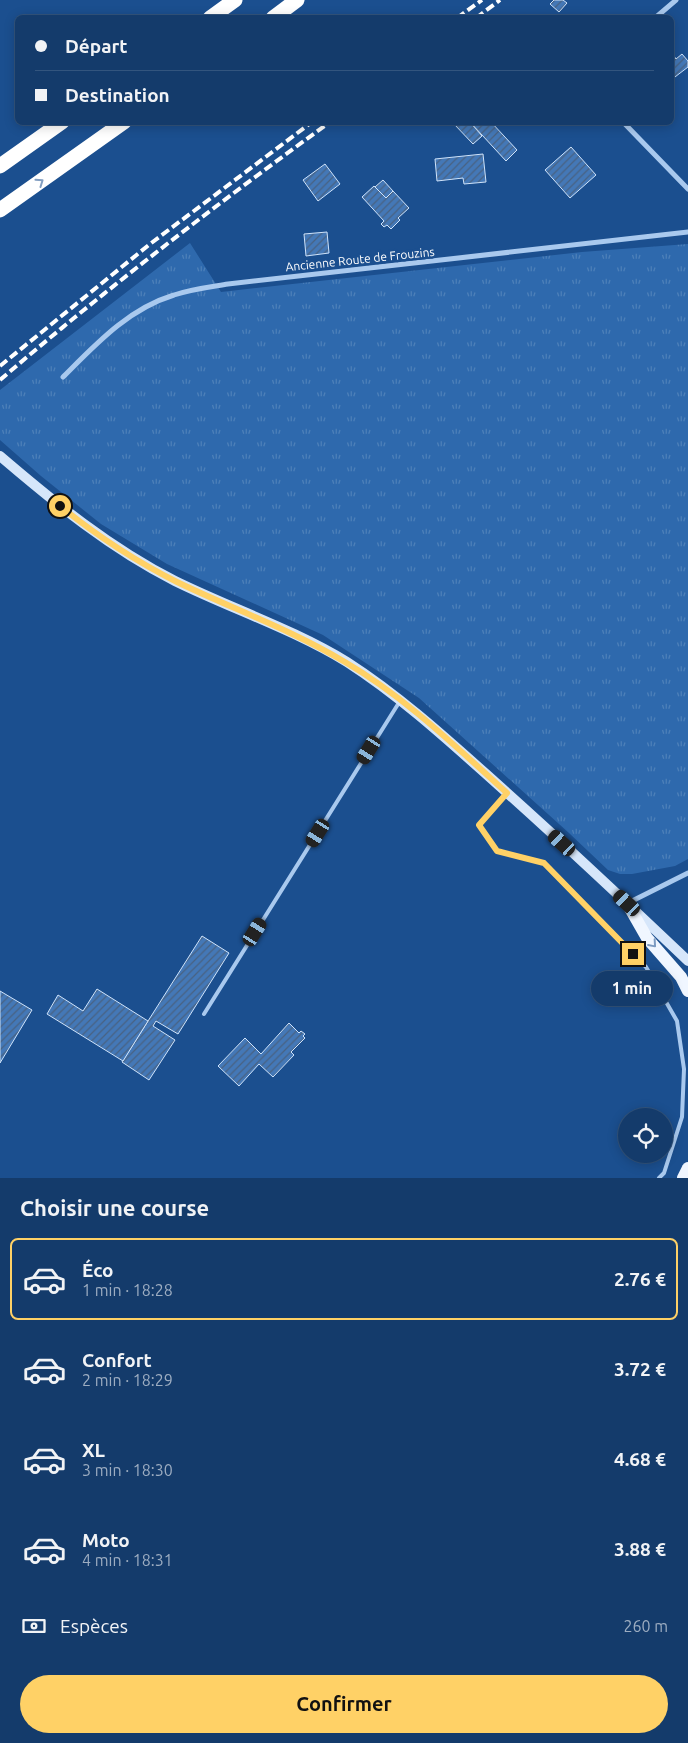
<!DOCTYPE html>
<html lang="fr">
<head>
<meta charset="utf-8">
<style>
	body { margin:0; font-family:Ubuntu,sans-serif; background:#1d4271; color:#f1f3f6; height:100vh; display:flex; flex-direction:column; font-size:19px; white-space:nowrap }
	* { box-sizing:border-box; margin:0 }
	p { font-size:16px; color:#9dadc1 }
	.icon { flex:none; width:28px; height:28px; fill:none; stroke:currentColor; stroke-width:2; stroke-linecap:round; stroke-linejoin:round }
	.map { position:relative; height:1178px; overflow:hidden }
	.sheet { display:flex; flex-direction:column; background:#143b6b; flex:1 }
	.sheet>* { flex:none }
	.hud { position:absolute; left:15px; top:15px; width:659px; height:110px; border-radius:8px; box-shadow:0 2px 12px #0003,0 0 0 1px #33557e; display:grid; align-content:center; height:110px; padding:0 20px; background:#143b6b }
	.controls { position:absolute; left:618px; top:1108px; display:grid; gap:10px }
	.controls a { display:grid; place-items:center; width:55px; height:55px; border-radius:50%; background:#143b6b; box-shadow:0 2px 12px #0003,0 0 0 1px #33557e; font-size:25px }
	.end { position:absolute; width:22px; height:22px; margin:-11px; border:6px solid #ffd166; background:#111; box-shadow:0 0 0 2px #111 }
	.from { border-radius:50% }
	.bubble { position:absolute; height:35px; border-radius:18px; background:#143b6b; box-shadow:0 2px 12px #0003,0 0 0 1px #33557e; font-size:16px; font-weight:700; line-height:35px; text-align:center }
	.car { position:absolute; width:15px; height:30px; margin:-15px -8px; border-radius:6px; box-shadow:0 0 4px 1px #0007; background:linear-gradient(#222 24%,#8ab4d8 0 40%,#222 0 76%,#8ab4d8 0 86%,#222 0) }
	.hud b { display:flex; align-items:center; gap:18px; height:48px; font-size:19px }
	.hud b+b { border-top:1px solid #33557e }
	.hud i { width:12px; height:12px; background:#f1f3f6 }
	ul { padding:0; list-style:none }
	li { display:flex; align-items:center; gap:15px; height:82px; margin:0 10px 8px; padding:0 10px; border:2px solid transparent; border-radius:8px }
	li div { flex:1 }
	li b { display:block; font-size:19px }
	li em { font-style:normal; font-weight:700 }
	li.active { border-color:#ffd166 }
	li>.icon { width:45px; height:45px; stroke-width:1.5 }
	h2 { padding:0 20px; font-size:22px; line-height:60px }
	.pay { display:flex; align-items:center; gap:12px; height:55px; padding:0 20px; font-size:19px }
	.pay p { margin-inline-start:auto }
	.primary-button { display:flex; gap:10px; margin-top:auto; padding:10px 20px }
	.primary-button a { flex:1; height:58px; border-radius:30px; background:#ffd166; color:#111; font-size:20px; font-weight:700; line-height:58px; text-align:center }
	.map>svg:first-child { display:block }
	.grass { fill:url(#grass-tufts) }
	.building { fill:url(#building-hatch); stroke:#cfe3fa }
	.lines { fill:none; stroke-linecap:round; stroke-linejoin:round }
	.service { stroke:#a9c9ee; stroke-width:4 }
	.minor { stroke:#a9c9ee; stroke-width:5 }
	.secondary { stroke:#d6e6fa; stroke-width:10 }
	.primary { stroke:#f0f6ff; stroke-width:12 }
	.motorway { stroke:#fff; stroke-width:15 }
	.rail { stroke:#fff; stroke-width:4; stroke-dasharray:9 4; stroke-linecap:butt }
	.oneway { stroke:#829ec1 }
	.oneway2 { stroke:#7b9ac1 }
	.route { stroke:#ffd166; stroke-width:6 }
	.labels { text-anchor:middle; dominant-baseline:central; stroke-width:5; stroke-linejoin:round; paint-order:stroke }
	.street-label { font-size:12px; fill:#fff; stroke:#1b4f8f }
</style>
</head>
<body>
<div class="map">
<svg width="688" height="1178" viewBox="0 0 688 1178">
	<defs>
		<pattern id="grass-tufts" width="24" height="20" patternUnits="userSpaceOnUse" patternTransform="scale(1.25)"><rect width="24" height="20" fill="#2e69ad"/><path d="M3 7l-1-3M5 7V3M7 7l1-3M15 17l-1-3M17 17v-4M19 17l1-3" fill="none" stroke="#4d80b9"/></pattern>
		<pattern id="building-hatch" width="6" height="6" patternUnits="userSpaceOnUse" patternTransform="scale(1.25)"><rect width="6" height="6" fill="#4478b7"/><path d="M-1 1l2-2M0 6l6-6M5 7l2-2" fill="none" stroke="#486282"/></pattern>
	</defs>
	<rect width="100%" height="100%" fill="#1b4f8f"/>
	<!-- grass -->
	<path class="grass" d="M190,243L221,292L582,252L688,244V859L675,866L632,874H620L608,870L569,833L419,698L323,635L167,564L101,524L41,476L0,440V390Z"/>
	<!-- building -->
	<g class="building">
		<path d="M554,0H563L567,3L559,12L550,4Z"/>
		<path d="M682,54L688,61V67L671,80V58L674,56L676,59Z"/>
		<path d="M456,122H470L482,136L473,144L454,124Z"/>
		<path d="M470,122H491L517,150L506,161Z"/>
		<path d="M571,147L596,175L570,198L545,170Z"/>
		<path d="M483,154L486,182L464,184L463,178L437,181L435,159Z"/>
		<path d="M325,164L340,184L318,201L303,180Z"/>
		<path d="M383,180L393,191L386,198L375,187Z"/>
		<path d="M374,186L386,198L393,191L409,208L398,218L400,220L391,229L387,225L384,227L381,224L384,221L362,197Z"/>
		<path d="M327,232L329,253L306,256L304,234Z"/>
		<path d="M202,936L229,953L178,1034L156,1021L153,1026L175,1040L149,1080L122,1062Z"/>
		<path d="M97,989L148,1021L123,1061L47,1014L58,995L83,1011Z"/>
		<path d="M0,991L32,1010L0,1063Z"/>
		<path d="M289,1023L299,1033L301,1031L305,1034L303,1036L305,1038L291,1052L294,1055L273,1077L259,1064L239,1086L218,1066L245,1038L261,1054Z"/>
	</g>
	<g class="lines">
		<!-- service -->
		<g class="service">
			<path d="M507,793L479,825L497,851L544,863L646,967L677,1021L684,1069L682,1117L664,1173L659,1178"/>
			<path d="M204,1014L400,701"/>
		</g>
		<!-- minor -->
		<g class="minor">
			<path d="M655,18L676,0"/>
			<path d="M623,122L688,189"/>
			<path d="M63,377C96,344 128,309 174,295C192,289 210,287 228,284L688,232"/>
			<path d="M628,903L688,873"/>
		</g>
		<!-- secondary -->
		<path class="secondary" d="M0,456C55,503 110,548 175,581C232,609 293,629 347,662C400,696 448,740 495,782C560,840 624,900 688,961"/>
		<!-- primary -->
		<g class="primary">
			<path d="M627,903L647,938L681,977L688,991"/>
			<path d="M683,1178L688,1168"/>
		</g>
		<!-- motorway -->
		<g class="motorway">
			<path d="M210,18L235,0"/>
			<path d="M273,18L297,0"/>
			<path d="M0,166L62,122"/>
			<path d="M0,210L124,122"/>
		</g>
		<!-- rail -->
		<g class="rail">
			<path d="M457,18L482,0"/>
			<path d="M476,18L500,0"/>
			<path d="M0,366L150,244L312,122"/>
			<path d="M0,380C106,289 217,204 330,122"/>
		</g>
	</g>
	<!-- one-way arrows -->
	<defs><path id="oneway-chevron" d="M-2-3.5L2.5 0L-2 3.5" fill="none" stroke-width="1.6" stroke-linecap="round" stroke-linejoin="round" transform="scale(1.25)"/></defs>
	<use class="oneway" href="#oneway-chevron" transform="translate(40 182) rotate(-35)"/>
	<use class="oneway2" href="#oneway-chevron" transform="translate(653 944) rotate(49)"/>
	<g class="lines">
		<!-- route -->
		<path class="route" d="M60,506C96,535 135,561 177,582C233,609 292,630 345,662C405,697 456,747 507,793L479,825L497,851L544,863L633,954"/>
	</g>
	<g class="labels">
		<!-- street labels -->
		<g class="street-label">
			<text transform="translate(360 259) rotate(-6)">Ancienne Route de Frouzins</text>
		</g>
	</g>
</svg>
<div class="controls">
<a><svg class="icon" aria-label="locate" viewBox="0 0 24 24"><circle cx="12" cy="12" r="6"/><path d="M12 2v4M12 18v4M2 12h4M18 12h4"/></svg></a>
</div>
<i class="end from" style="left:60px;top:506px"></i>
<i class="end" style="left:633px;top:954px"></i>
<div class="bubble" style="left:591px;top:971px;width:82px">1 min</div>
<i class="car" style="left:369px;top:750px;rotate:212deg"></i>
<i class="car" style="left:318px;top:833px;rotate:212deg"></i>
<i class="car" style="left:562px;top:843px;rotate:312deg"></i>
<i class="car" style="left:627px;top:903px;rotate:313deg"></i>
<i class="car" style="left:255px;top:932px;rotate:32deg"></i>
<div class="hud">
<b><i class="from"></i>Départ</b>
<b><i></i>Destination</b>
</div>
</div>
<section class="sheet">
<h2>Choisir une course</h2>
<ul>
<li class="active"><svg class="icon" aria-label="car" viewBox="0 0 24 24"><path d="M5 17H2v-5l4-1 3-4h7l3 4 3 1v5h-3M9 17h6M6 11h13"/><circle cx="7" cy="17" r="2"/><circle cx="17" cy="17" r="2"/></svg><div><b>Éco</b><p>1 min · 18:28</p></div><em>2.76 €</em></li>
<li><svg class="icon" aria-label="car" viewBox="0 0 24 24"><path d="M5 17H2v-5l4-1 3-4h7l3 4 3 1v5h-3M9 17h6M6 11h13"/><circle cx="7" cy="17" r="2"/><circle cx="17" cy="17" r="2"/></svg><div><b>Confort</b><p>2 min · 18:29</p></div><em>3.72 €</em></li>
<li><svg class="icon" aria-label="car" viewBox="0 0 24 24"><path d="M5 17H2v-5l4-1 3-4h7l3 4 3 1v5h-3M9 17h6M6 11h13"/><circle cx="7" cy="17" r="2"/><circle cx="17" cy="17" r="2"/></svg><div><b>XL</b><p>3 min · 18:30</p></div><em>4.68 €</em></li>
<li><svg class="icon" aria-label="car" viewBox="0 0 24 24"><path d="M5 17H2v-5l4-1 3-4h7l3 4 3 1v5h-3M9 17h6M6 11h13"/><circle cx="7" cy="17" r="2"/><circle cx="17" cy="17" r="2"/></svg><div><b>Moto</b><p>4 min · 18:31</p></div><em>3.88 €</em></li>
</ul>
<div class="pay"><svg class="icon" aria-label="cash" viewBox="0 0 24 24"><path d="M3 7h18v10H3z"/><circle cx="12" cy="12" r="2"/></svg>Espèces<p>260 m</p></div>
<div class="primary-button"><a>Confirmer</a></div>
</section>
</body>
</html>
